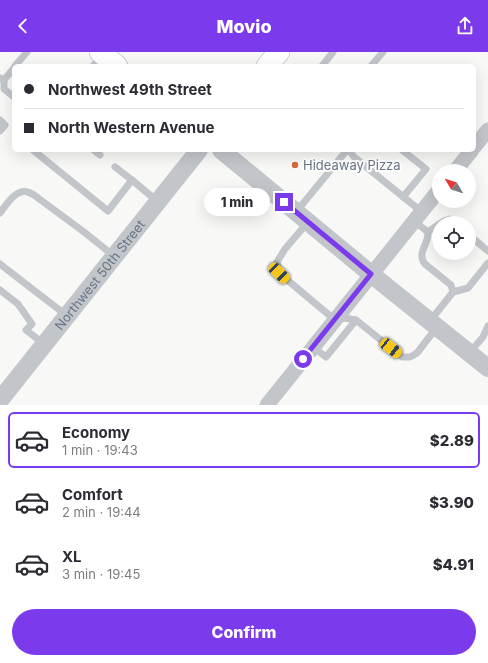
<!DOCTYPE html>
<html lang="en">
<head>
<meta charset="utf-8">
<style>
	body { margin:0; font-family:Inter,sans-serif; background:#f2f2f3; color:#2b2b33; height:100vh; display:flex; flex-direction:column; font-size:15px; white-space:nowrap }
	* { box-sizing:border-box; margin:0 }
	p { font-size:13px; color:#7c7c81 }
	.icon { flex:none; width:22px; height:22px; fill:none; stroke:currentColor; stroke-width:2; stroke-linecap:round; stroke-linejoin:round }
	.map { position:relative; height:353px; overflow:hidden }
	.side { display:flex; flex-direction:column; background:#fff; flex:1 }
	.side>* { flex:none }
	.guide { position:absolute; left:12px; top:12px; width:464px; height:88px; border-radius:6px; box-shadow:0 4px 16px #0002; display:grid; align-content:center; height:88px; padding:0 12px; background:#fff }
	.needle { width:26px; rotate:309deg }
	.controls { position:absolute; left:432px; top:112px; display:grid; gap:8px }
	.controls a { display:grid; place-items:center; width:44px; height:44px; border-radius:50%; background:#fff; box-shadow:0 4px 16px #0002; font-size:20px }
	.end { position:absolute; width:18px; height:18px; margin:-9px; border:5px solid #7c3aed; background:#fff; box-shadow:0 0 0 2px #fff }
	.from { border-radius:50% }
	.bubble { position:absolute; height:28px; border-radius:14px; background:#fff; box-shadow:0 4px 16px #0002; font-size:13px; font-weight:800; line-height:28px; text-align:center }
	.car { position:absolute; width:12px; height:24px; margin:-12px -6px; border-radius:5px; box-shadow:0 0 3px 1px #0007; background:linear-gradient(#f5c518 24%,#345 0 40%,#f5c518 0 76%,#345 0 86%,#f5c518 0) }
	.guide b { display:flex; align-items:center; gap:14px; height:38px; font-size:15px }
	.guide b+b { border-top:1px solid #e1e1e2 }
	.guide i { width:10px; height:10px; background:#2b2b33 }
	ul { padding:7px 0 0; list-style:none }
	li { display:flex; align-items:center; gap:12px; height:56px; margin:0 8px 6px; padding:0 4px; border:2px solid transparent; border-radius:6px }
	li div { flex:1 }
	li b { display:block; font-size:15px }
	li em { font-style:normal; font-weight:800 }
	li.active { border-color:#7c3aed }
	li>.icon { width:36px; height:36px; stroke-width:1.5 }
	.button { display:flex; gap:8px; margin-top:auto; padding:8px 12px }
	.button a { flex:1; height:46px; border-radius:24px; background:#7c3aed; color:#fff; font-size:16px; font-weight:800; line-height:46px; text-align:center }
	header { display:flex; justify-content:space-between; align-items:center; height:52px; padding:0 12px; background:#7c3aed; color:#fff; font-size:18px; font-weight:800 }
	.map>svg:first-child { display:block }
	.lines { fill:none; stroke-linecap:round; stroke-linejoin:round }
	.secondary-casing { stroke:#b4b9be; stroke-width:22 }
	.service { stroke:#c2c5c9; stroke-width:7 }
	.minor { stroke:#c2c5c9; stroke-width:15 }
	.tertiary { stroke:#c2c5c9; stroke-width:18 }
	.secondary { stroke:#fff; stroke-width:21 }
	.route { stroke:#7c3aed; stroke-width:5 }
	.poi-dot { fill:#d76937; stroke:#fff; stroke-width:1.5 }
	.labels { text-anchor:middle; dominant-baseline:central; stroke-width:4; stroke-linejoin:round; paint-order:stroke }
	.poi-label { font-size:13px; fill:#697685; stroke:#fff; text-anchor:start }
	.street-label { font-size:13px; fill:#697685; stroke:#fff }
</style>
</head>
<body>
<header><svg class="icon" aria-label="back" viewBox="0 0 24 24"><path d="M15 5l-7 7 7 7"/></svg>Movio<svg class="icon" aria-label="share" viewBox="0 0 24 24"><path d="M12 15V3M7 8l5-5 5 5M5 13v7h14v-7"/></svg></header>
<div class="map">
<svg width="488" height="353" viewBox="0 0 488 353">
	<rect width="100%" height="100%" fill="#f8f8f6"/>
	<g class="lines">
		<!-- secondary casing -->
		<g class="secondary-casing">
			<g id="secondary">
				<path d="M100,0L117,14"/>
				<path d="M267,14L279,0"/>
			</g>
		</g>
		<!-- service -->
		<g class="service">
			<path d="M15,14L27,0"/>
			<path d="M93,14L101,4"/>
			<path d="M322,14L333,0"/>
			<path d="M371,14L383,0"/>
			<path d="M0,26L4,28L14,16"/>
			<path d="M4,28V37L14,45"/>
			<path d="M0,68L5,73L0,79"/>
			<path d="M33,98L108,159L132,128L157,149"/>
			<path d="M94,98L100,103"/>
			<path d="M349,98L354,105L422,160"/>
			<path d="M402,98L426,117L403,145"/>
			<path d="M115,115L132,128"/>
			<path d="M296,160L347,98"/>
			<path d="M0,161C6,153 16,136 28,140C30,141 32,142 34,143L84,180L114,204"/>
			<path d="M414,169L428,180C429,192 416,201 425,212L451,233L453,240L430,269"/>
			<path d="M308,170L285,197L277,210L279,221L335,268L345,266L356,268L402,305H410L417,301L437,275"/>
			<path d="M441,171L444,169L450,167L455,171"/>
			<path d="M428,180L439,172"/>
			<path d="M469,183L488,199"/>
			<path d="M0,212L66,263"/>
			<path d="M0,238L18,252L32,272L26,278L44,292"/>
			<path d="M453,240L468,236L488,211"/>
			<path d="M313,295L326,305L356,268"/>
			<path d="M469,301L483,285L488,274"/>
		</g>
		<!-- minor -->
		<g class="minor">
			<path d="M474,95L488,78"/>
			<path d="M455,119L472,98"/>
			<path d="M267,353L439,138"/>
		</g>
		<!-- tertiary -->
		<g class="tertiary">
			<path d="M221,98L371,222L488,316"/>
			<path id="s1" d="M0,348L199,98"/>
		</g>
		<!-- secondary -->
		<use href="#secondary" class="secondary"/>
	</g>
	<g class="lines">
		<!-- route -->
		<path class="route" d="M284,150L371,222L303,307"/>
	</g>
	<!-- markers -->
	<circle class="poi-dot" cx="295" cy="113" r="4"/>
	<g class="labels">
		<!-- poi labels -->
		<g class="poi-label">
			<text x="303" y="113">Hideaway Pizza</text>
		</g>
		<!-- street labels -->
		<g class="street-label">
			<text stroke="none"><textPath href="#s1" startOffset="160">Northwest 50th Street</textPath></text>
		</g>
	</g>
</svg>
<div class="controls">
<a><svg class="needle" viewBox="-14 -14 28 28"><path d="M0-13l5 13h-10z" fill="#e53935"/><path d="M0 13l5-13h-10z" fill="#7c7c81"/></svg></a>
<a><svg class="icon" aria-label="locate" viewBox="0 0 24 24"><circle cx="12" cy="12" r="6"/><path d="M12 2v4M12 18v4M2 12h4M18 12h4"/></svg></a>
</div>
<i class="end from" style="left:303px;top:307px"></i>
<i class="end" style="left:284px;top:150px"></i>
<div class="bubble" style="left:204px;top:136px;width:66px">1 min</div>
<i class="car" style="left:279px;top:221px;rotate:134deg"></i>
<i class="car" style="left:391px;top:296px;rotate:128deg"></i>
<div class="guide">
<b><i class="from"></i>Northwest 49th Street</b>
<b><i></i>North Western Avenue</b>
</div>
</div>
<section class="side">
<ul>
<li class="active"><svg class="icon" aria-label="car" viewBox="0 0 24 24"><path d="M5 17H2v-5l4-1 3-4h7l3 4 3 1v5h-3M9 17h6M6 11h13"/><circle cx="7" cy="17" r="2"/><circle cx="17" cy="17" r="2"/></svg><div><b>Economy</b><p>1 min · 19:43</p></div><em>$2.89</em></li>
<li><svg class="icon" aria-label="car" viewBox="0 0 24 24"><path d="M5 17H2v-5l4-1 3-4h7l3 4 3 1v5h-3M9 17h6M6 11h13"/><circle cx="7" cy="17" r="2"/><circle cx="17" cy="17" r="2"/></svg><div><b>Comfort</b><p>2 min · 19:44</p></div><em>$3.90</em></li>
<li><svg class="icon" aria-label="car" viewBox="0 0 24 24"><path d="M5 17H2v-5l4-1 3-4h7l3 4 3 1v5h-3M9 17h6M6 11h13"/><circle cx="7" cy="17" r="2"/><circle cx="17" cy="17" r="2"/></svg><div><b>XL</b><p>3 min · 19:45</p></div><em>$4.91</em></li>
</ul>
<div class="button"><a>Confirm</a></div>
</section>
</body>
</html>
